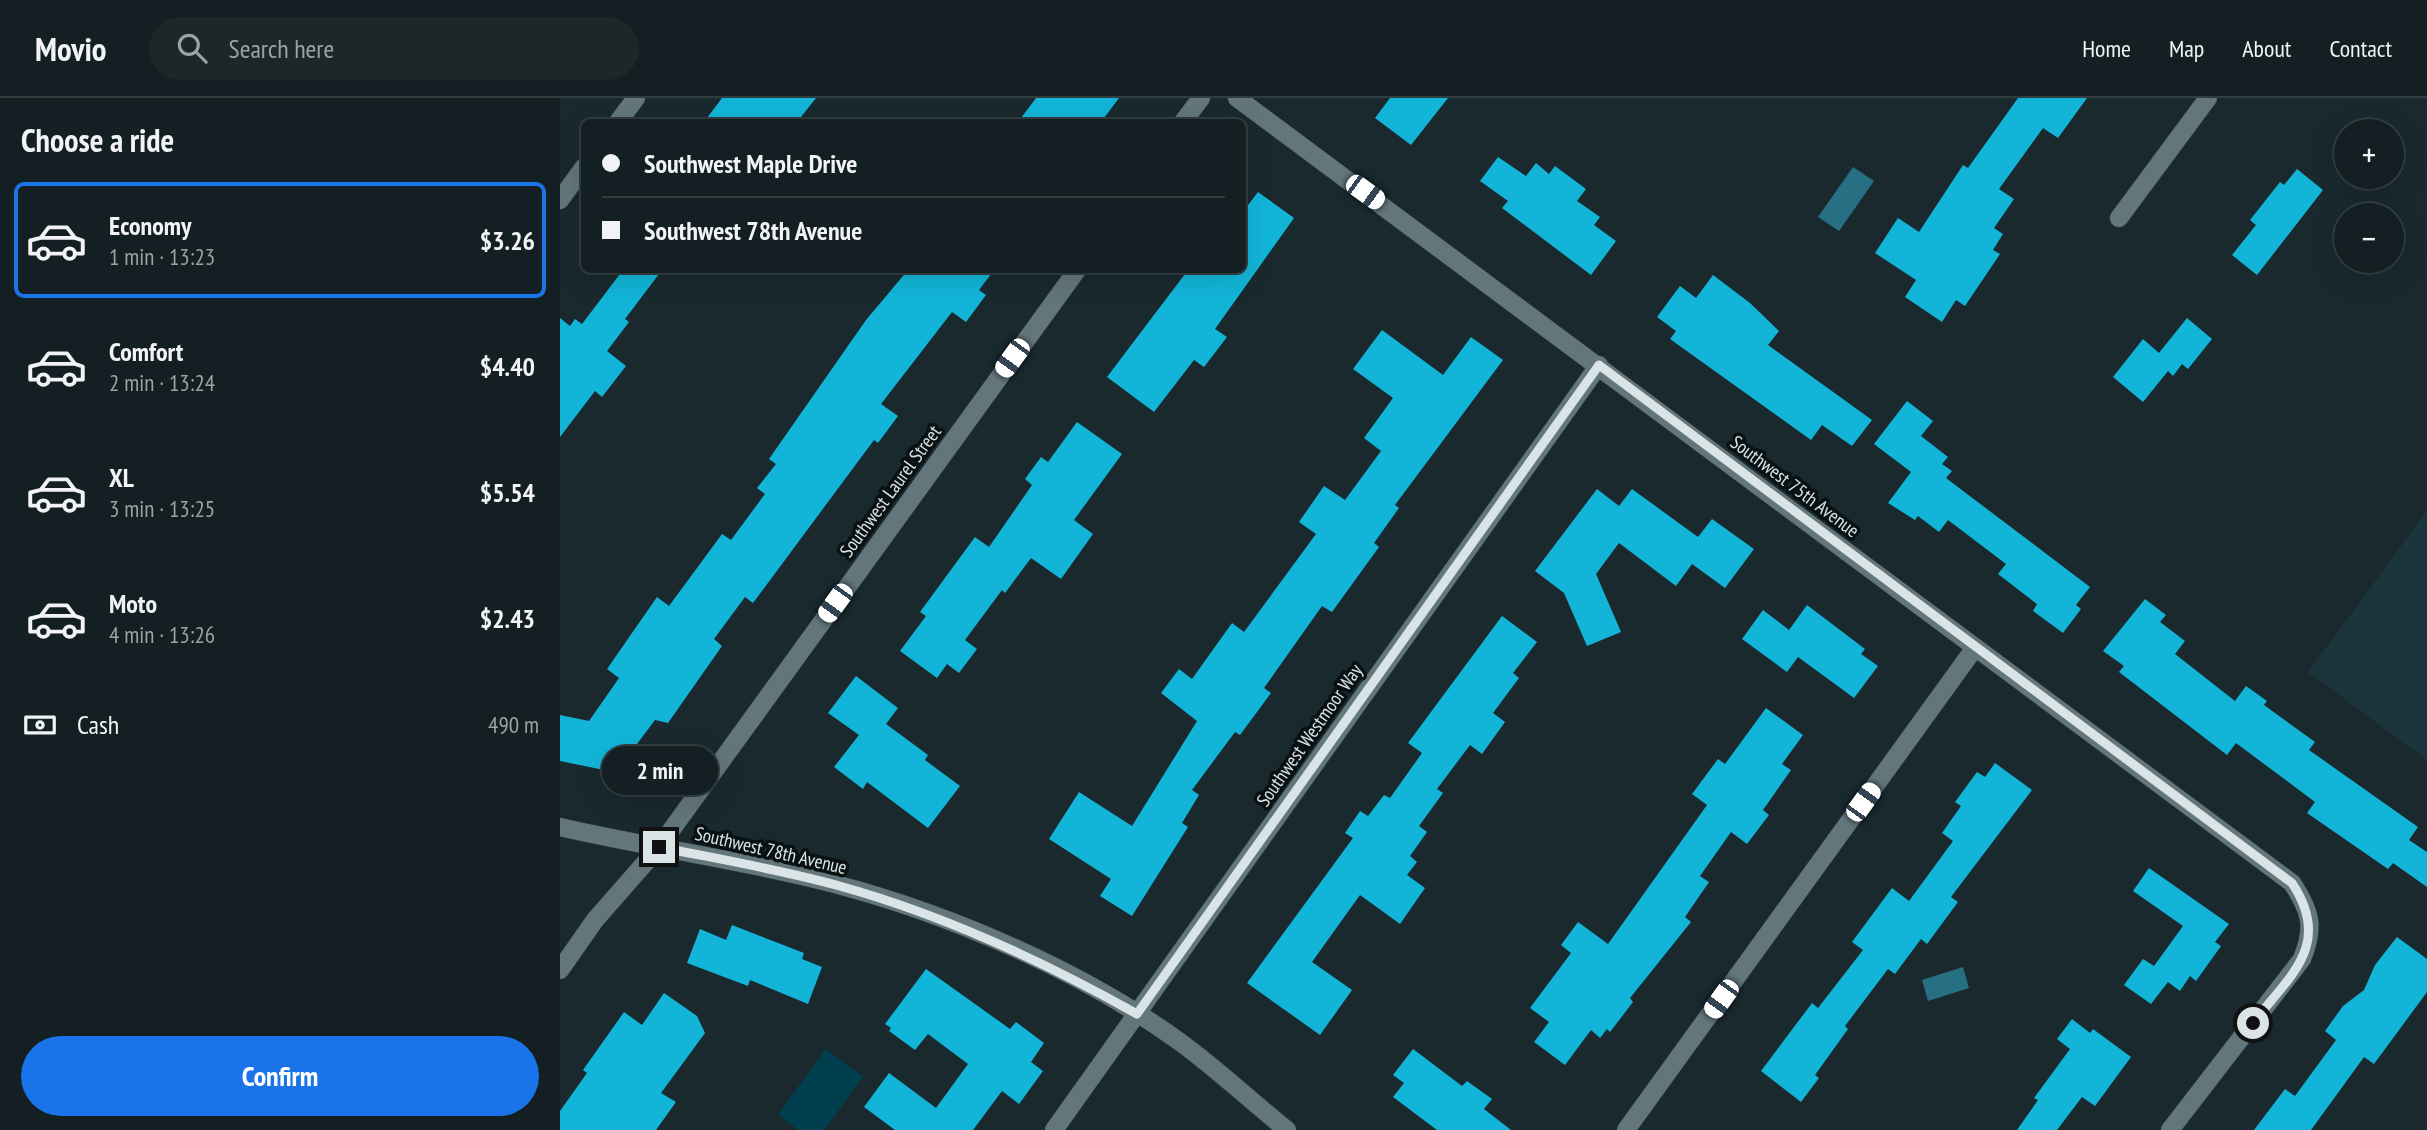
<!DOCTYPE html>
<html lang="en">
<head>
<meta charset="utf-8">
<style>
	body { margin:0; font-family:"PT Sans Narrow",sans-serif; background:#1c272a; color:#f1f3f6; height:100vh; display:flex; flex-direction:column; font-size:26px; white-space:nowrap }
	* { box-sizing:border-box; margin:0 }
	p { font-size:23px; color:#9da2a5 }
	.icon { flex:none; width:38px; height:38px; fill:none; stroke:currentColor; stroke-width:2; stroke-linecap:round; stroke-linejoin:round }
	.map { position:relative; flex:1; overflow:hidden }
	.drawer { display:flex; flex-direction:column; background:#131f22; width:560px }
	.drawer>* { flex:none }
	.guide { position:absolute; left:21px; top:21px; width:665px; height:154px; border-radius:10px; box-shadow:0 7px 28px #0002,0 0 0 2px #323d40; display:grid; align-content:center; height:154px; padding:0 21px; background:#131f22 }
	.tools { position:absolute; left:1774px; top:21px; display:grid; gap:14px }
	.tools a { display:grid; place-items:center; width:70px; height:70px; border-radius:50%; background:#131f22; box-shadow:0 7px 28px #0002,0 0 0 2px #323d40; font-size:35px }
	.end { position:absolute; width:32px; height:32px; margin:-16px; border:9px solid #dae4e7; background:#111; box-shadow:0 0 0 4px #111 }
	.from { border-radius:50% }
	.bubble { position:absolute; height:49px; border-radius:24px; background:#131f22; box-shadow:0 7px 28px #0002,0 0 0 2px #323d40; font-size:23px; font-weight:800; line-height:49px; text-align:center }
	.car { position:absolute; width:21px; height:42px; margin:-21px -10px; border-radius:9px; box-shadow:0 0 5px 2px #0007; background:linear-gradient(#fff 24%,#345 0 40%,#fff 0 76%,#345 0 86%,#fff 0) }
	.guide b { display:flex; align-items:center; gap:24px; height:66px; font-size:26px }
	.guide b+b { border-top:2px solid #323d40 }
	.guide i { width:18px; height:18px; background:#f1f3f6 }
	ul { padding:0; list-style:none }
	li { display:flex; align-items:center; gap:21px; height:116px; margin:0 14px 10px; padding:0 7px; border:4px solid transparent; border-radius:10px }
	li div { flex:1 }
	li b { display:block; font-size:26px }
	li em { font-style:normal; font-weight:800 }
	li.active { border-color:#1a73e8 }
	li>.icon { width:63px; height:63px; stroke-width:1.5 }
	h2 { padding:0 21px; font-size:32px; line-height:84px }
	.pay { display:flex; align-items:center; gap:18px; height:77px; padding:0 21px; font-size:26px }
	.pay p { margin-inline-start:auto }
	.primary-button { display:flex; gap:14px; margin-top:auto; padding:14px 21px }
	.primary-button a { flex:1; height:80px; border-radius:42px; background:#1a73e8; color:#fff; font-size:28px; font-weight:800; line-height:80px; text-align:center }
	header { display:flex; align-items:center; gap:42px; box-sizing:border-box; height:98px; padding:0 35px; background:#131f22; border-bottom:2px solid #323d40 }
	header strong { font-size:33px }
	nav { display:flex; gap:38px; margin-inline-start:auto; font-size:24px }
	.search { width:490px; height:63px; background:#1c272a; display:flex; align-items:center; gap:18px; box-sizing:border-box; padding:0 24px; border-radius:38px; color:#9da2a5; font-size:26px }
	main { display:flex; flex:1; min-height:0 }
	.map>svg:first-child { display:block }
	.built { fill:#1c343c }
	.green { fill:#00404e }
	.water { fill:#277083 }
	.building { fill:#12b5d8 }
	.lines { fill:none; stroke-linecap:round; stroke-linejoin:round }
	.minor-casing { stroke:#374448; stroke-width:19 }
	.minor { stroke:#63767b; stroke-width:18 }
	.route { stroke:#dae4e7; stroke-width:9 }
	.labels { text-anchor:middle; dominant-baseline:central; stroke-width:7; stroke-linejoin:round; paint-order:stroke }
	.street-label { font-size:19px; fill:#dae4e7; stroke:#0a1113 }
</style>
</head>
<body>
<header>
<strong>Movio</strong>
<div class="search"><svg class="icon" aria-label="search" viewBox="0 0 24 24"><circle cx="10" cy="10" r="6"/><path d="M15 15l6 6"/></svg>Search here</div>
<nav><a>Home</a><a>Map</a><a>About</a><a>Contact</a></nav>
</header>
<main>
<section class="drawer">
<h2>Choose a ride</h2>
<ul>
<li class="active"><svg class="icon" aria-label="car" viewBox="0 0 24 24"><path d="M5 17H2v-5l4-1 3-4h7l3 4 3 1v5h-3M9 17h6M6 11h13"/><circle cx="7" cy="17" r="2"/><circle cx="17" cy="17" r="2"/></svg><div><b>Economy</b><p>1 min · 13:23</p></div><em>$3.26</em></li>
<li><svg class="icon" aria-label="car" viewBox="0 0 24 24"><path d="M5 17H2v-5l4-1 3-4h7l3 4 3 1v5h-3M9 17h6M6 11h13"/><circle cx="7" cy="17" r="2"/><circle cx="17" cy="17" r="2"/></svg><div><b>Comfort</b><p>2 min · 13:24</p></div><em>$4.40</em></li>
<li><svg class="icon" aria-label="car" viewBox="0 0 24 24"><path d="M5 17H2v-5l4-1 3-4h7l3 4 3 1v5h-3M9 17h6M6 11h13"/><circle cx="7" cy="17" r="2"/><circle cx="17" cy="17" r="2"/></svg><div><b>XL</b><p>3 min · 13:25</p></div><em>$5.54</em></li>
<li><svg class="icon" aria-label="car" viewBox="0 0 24 24"><path d="M5 17H2v-5l4-1 3-4h7l3 4 3 1v5h-3M9 17h6M6 11h13"/><circle cx="7" cy="17" r="2"/><circle cx="17" cy="17" r="2"/></svg><div><b>Moto</b><p>4 min · 13:26</p></div><em>$2.43</em></li>
</ul>
<div class="pay"><svg class="icon" aria-label="cash" viewBox="0 0 24 24"><path d="M3 7h18v10H3z"/><circle cx="12" cy="12" r="2"/></svg>Cash<p>490 m</p></div>
<div class="primary-button"><a>Confirm</a></div>
</section>
<div class="map">
<svg width="1867" height="1032" viewBox="0 0 1867 1032">
	<rect width="100%" height="100%" fill="#19292e"/>
	<!-- built -->
	<path class="built" d="M1867,413V662L1748,574Z"/>
	<!-- green -->
	<path class="green" d="M266,951L303,979L264,1032H238L218,1016Z"/>
	<!-- water -->
	<g class="water">
		<path d="M1293,69L1314,83L1279,133L1258,119Z"/>
		<path d="M1403,869L1409,890L1368,903L1362,882Z"/>
	</g>
	<!-- building -->
	<g class="building">
		<path d="M162,0H256L237,24H144Z"/>
		<path d="M476,0H559L541,24H458Z"/>
		<path d="M830,0H888L851,47L815,20Z"/>
		<path d="M1458,0H1527L1498,40L1483,30L1439,91L1454,101L1434,130L1443,136L1433,152L1440,156L1405,208L1396,202L1382,224L1345,199L1356,182L1315,155L1338,120L1359,134L1403,67L1408,70Z"/>
		<path d="M938,59L966,78L976,65L989,76L995,68L1026,91L1017,103L1040,119L1034,127L1056,143L1031,177L942,110L948,103L920,83Z"/>
		<path d="M1737,71L1763,92L1697,177L1672,157L1696,127L1690,122L1720,84L1724,87Z"/>
		<path d="M698,94L734,120L655,231L667,239L644,269L634,262L594,314L547,279L628,172H682V115Z"/>
		<path d="M63,172H102L65,221L69,224L47,253L66,268L42,299L35,293L0,339V220L10,228L15,221L22,226Z"/>
		<path d="M348,172H434L419,192L426,197L406,224L392,214L321,306L338,318L318,345L314,342L193,505L185,499L154,541L162,548L108,625L95,622L65,662L59,658L49,673L0,663V617L29,623L59,580L47,571L97,499L109,508L162,436L171,442L205,396L197,390L216,366L209,361L306,222Z"/>
		<path d="M1153,177L1190,205L1219,233L1208,247L1312,322L1292,348L1262,327L1251,342L1110,241L1116,233L1097,219L1120,188L1136,200Z"/>
		<path d="M1627,220L1652,241L1628,271L1622,266L1613,278L1608,273L1583,304L1553,279L1583,241L1599,255Z"/>
		<path d="M822,232L883,277L911,239L943,262L835,407L839,410L814,445L819,449L772,514L762,508L704,590L711,595L680,637L675,634L632,692L639,697L622,725L628,729L572,818L540,798L551,781L489,741L519,694L572,728L637,623L601,595L619,571L632,581L672,525L684,534L756,436L739,424L764,388L785,402L821,353L804,340L833,300L793,271Z"/>
		<path d="M1347,303L1373,323L1361,338L1388,359L1382,366L1392,373L1386,380L1530,489L1516,507L1521,511L1503,535L1473,513L1477,506L1438,476L1446,466L1388,422L1379,434L1358,418L1355,422L1328,405L1351,374L1314,346Z"/>
		<path d="M517,324L562,356L514,422L533,436L501,481L471,460L445,495L442,492L405,542L417,551L399,575L387,566L377,580L340,553L366,518L360,514L415,439L429,449L472,387L465,381L481,359L488,364Z"/>
		<path d="M1037,391L1059,408L1072,391L1138,439L1152,421L1194,451L1165,490L1132,466L1116,488L1059,445L1036,476L1061,534L1027,548L1004,495L975,473Z"/>
		<path d="M1585,501L1606,517L1600,524L1625,543L1615,556L1675,603L1686,588L1707,603L1704,607L1755,644L1749,652L1858,729L1849,742L1867,754V789L1833,765L1828,771L1747,715L1755,704L1676,645L1667,657L1559,574L1564,568L1543,553Z"/>
		<path d="M1247,507L1305,551L1301,556L1318,568L1294,600L1238,559L1227,574L1182,541L1203,512L1229,532Z"/>
		<path d="M942,518L977,544L953,575L959,580L933,615L945,624L922,656L910,647L877,691L883,695L859,728L867,734L850,758L857,764L847,777L865,790L840,826L800,797L752,864L792,892L760,937L687,885L793,740L785,735L800,713L808,718L824,697L830,700L862,655L848,645Z"/>
		<path d="M296,578L338,610L326,626L368,657L365,662L400,688L368,730L307,684L303,691L274,669L299,637L268,615Z"/>
		<path d="M1206,610L1243,637L1222,666L1231,672L1203,712L1209,717L1187,746L1171,734L1140,778L1149,784L1125,819L1131,824L1070,900L1073,904L1050,934L1047,931L1040,940L1031,932L1005,967L974,944L989,924L970,910L1011,855L1001,847L1018,824L1048,846L1147,707L1132,696L1158,661L1165,666Z"/>
		<path d="M1435,665L1472,692L1391,799L1398,804L1367,846L1361,841L1335,876L1328,871L1285,928L1288,931L1255,977L1259,980L1241,1004L1201,973L1252,905L1258,910L1303,852L1292,844L1332,790L1349,803L1393,743L1382,735L1401,708L1395,704L1417,674L1425,679Z"/>
		<path d="M1589,770L1669,826L1655,844L1661,848L1636,883L1630,878L1620,893L1608,884L1591,906L1564,887L1583,861L1594,868L1623,828L1573,793Z"/>
		<path d="M172,827L244,855L242,861L262,869L248,906L190,882L188,888L127,865L140,831L166,842Z"/>
		<path d="M1837,839L1867,861V894L1814,966L1804,959L1751,1032H1694L1725,991L1735,998L1776,942L1765,933L1783,908L1804,892L1815,867Z"/>
		<path d="M366,871L450,931L456,924L484,945L471,964L483,973L459,1006L442,993L413,1032H335L304,1009L329,975L376,1010L408,966L368,936L355,952L329,933L331,930L325,926Z"/>
		<path d="M104,895L137,918L145,935L101,995L116,1004L96,1032H0V1013L27,975L23,972L64,914L82,927Z"/>
		<path d="M1512,921L1530,935L1533,931L1571,959L1535,1008L1522,999L1497,1032H1457L1478,1002L1474,1000L1510,951L1497,941Z"/>
		<path d="M853,951L902,988L907,983L932,1001L924,1011L951,1032H877L833,999L844,985L833,977Z"/>
	</g>
	<g class="lines">
		<!-- minor casing -->
		<g class="minor-casing">
			<g id="minor">
				<path d="M677,0L1732,785C1751,814 1755,829 1742,861L1610,1032"/>
				<path d="M58,24L76,0"/>
				<path d="M623,24L641,0"/>
				<path d="M0,102L24,69"/>
				<path d="M1559,120L1648,0"/>
				<path d="M0,729C91,750 184,762 275,786C392,817 522,873 620,944C657,971 691,1003 727,1032"/>
				<path d="M0,872L35,822L99,749L517,172"/>
				<path d="M494,1032L1039,267"/>
				<path d="M1066,1032L1414,551"/>
			</g>
		</g>
		<!-- minor -->
		<use href="#minor" class="minor"/>
	</g>
	<g class="lines">
		<!-- route -->
		<path class="route" d="M99,749C158,761 218,771 276,787C382,816 481,862 577,916L1039,267L1732,785C1773,847 1730,877 1693,925"/>
	</g>
	<g class="labels">
		<!-- street labels -->
		<g class="street-label">
			<text transform="translate(1235 388) rotate(37)">Southwest 75th Avenue</text>
			<text transform="translate(330 393) rotate(-54)">Southwest Laurel Street</text>
			<text transform="translate(749 637) rotate(-55)">Southwest Westmoor Way</text>
			<text transform="translate(211 752) rotate(13)">Southwest 78th Avenue</text>
		</g>
	</g>
</svg>
<div class="tools">
<a>+</a>
<a>−</a>
</div>
<i class="end from" style="left:1693px;top:925px"></i>
<i class="end" style="left:99px;top:749px"></i>
<div class="bubble" style="left:42px;top:648px;width:116px">2 min</div>
<i class="car" style="left:805px;top:94px;rotate:126deg"></i>
<i class="car" style="left:452px;top:260px;rotate:216deg"></i>
<i class="car" style="left:275px;top:505px;rotate:216deg"></i>
<i class="car" style="left:1303px;top:704px;rotate:36deg"></i>
<i class="car" style="left:1161px;top:901px;rotate:216deg"></i>
<div class="guide">
<b><i class="from"></i>Southwest Maple Drive</b>
<b><i></i>Southwest 78th Avenue</b>
</div>
</div>
</main>
</body>
</html>
